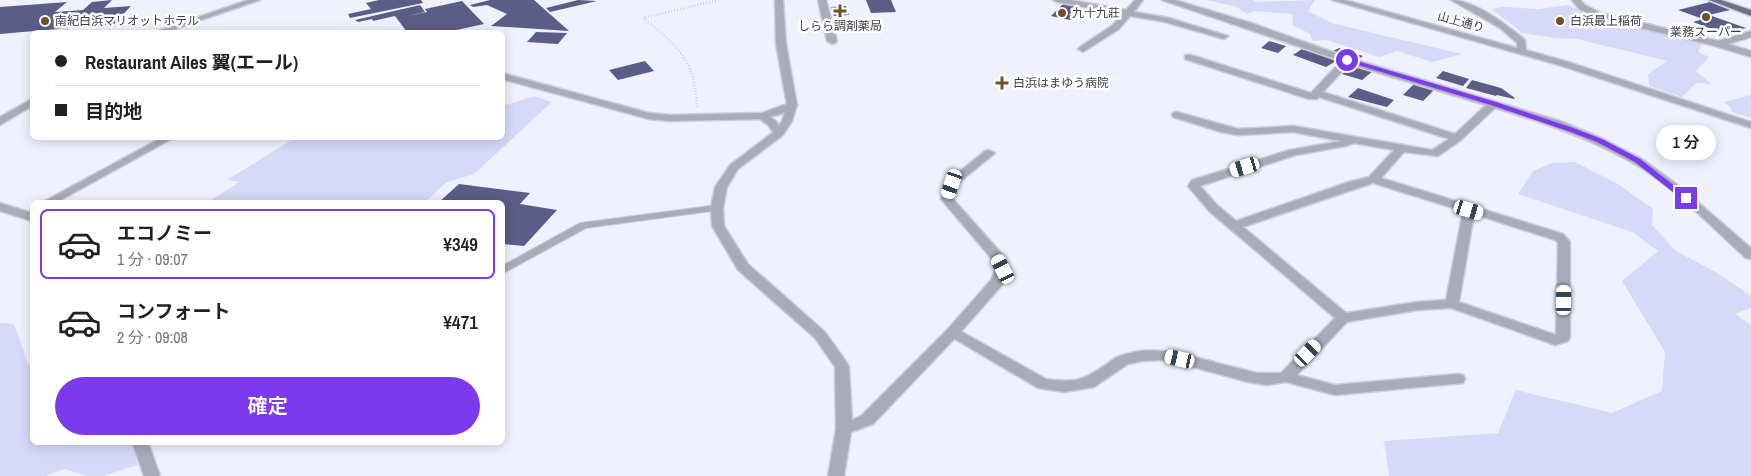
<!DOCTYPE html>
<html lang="ja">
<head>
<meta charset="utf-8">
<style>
	body { margin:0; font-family:"Archivo Narrow","Noto Sans JP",sans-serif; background:#f2f2f2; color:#202124; height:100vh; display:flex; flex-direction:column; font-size:19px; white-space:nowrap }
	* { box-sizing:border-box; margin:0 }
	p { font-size:16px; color:#757577 }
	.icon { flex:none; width:28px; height:28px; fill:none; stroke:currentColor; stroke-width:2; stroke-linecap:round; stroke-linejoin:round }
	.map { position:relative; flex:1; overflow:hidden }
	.drawer { position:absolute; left:30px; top:200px; width:475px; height:245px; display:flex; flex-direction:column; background:#fff; border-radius:8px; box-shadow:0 2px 12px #0003 }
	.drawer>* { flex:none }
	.hud { position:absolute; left:30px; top:30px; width:475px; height:110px; border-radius:8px; box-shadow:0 2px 12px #0003; display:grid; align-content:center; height:110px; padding:0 25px; background:#fff }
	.end { position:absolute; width:22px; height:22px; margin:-11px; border:6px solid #7c3aed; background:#fff; box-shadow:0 0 0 2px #fff }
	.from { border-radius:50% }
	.bubble { position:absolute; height:35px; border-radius:18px; background:#fff; box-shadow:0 2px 12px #0003; font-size:16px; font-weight:600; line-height:35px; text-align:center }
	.car { position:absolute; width:15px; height:30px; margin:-15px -8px; border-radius:6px; box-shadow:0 0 4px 1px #0007; background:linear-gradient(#fff 24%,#345 0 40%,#fff 0 76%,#345 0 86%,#fff 0) }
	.hud b { display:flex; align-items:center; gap:18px; height:48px; font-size:19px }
	.hud b+b { border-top:1px solid #e0e0e0 }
	.hud i { width:12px; height:12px; background:#202124 }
	ul { padding:9px 0 0; list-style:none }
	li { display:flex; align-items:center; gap:15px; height:70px; margin:0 10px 8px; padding:0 15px; border:2px solid transparent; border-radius:8px }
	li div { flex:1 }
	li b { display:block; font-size:19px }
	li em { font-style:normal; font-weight:600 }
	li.on { border-color:#7c3aed }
	li>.icon { width:45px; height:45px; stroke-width:1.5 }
	.primary-button { display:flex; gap:10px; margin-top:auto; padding:10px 25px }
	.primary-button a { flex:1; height:58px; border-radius:30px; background:#7c3aed; color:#fff; font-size:20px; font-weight:600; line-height:58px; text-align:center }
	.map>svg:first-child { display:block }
	.green { fill:#d7d9f9 }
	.building { fill:#5c5d87 }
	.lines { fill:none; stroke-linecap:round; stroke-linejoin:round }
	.service-casing { stroke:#cbcdda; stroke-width:2 }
	.minor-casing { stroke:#cbcdda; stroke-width:3 }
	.tertiary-casing { stroke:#cbcdda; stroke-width:3 }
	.primary-casing { stroke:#cbcdda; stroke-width:3 }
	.path { stroke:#b8b9c6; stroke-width:2.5; stroke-dasharray:0.5 2.5; stroke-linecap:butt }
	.service { fill:#a9abb9; fill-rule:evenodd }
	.minor { fill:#a9abb9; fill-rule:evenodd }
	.tertiary { fill:#a9abb9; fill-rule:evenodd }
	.primary { fill:#6e6f89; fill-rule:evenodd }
	.route { fill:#7c3aed }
	.poi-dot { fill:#705126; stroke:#fff; stroke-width:2 }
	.labels { text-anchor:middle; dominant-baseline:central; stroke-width:5; stroke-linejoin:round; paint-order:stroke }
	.far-poi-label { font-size:12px; fill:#3b3c49; stroke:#fff; text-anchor:start }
	.far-street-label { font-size:12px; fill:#3b3c49; stroke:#fff }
</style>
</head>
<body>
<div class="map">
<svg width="1751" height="476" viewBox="0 0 1751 476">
	<rect width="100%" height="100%" fill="#eff1fe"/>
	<!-- green -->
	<g class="green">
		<path d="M1207,0H1253L1257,2L1315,0L1308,11L1331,23L1462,54L1432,62L1397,51L1379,57L1327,40L1313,41L1310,34L1293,25L1292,14L1254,11L1247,14L1237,7Z"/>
		<path d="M1569,5L1587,15L1640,27L1702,44L1698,52L1709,57L1696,71L1711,84L1696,83L1682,97L1649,86L1648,74L1667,61L1577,39L1555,38L1523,33L1491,9L1502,7L1538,9Z"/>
		<path d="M1751,95V118L1732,112L1731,108L1724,102Z"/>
		<path d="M534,96L552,102L474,174L447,182L425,202H208L239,182L227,180L295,138H502L503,106Z"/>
		<path d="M1575,162L1618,184L1653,209L1652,225L1676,251L1717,273L1751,296V308L1735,314L1751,325V476H1389L1384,441L1498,433L1516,390L1612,413L1662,391L1665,352L1622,281L1658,251L1632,232L1518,194L1533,171L1552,163Z"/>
		<path d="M0,323L14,324L28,364L32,369V442L131,443L138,465L103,476H88L64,469L45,476H0Z"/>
	</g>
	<!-- building -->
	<g class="building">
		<path d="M112,0L104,8L131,6L114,24L0,34V7L67,2L55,12L83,10L92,2Z"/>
		<path d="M379,0H421L423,3L350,18L348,14L371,9L366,3Z"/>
		<path d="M490,0H534L569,31L491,26L507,14L487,5L473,7L470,5Z"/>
		<path d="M578,0L597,1L550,12L546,8Z"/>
		<path d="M866,0H891L896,12L871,13Z"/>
		<path d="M462,1L484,24L447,32H407L395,16L373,21L372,19L358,22L355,20L420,5L425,12L407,16L427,12L425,9Z"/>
		<path d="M1710,2L1730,10L1709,15L1746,28L1725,34L1693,22L1703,19L1678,10Z"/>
		<path d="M1064,3L1083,7L1079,11L1074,10L1069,15L1074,16L1070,20L1051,16Z"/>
		<path d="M846,6L849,15L834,16L831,7Z"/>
		<path d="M536,32L567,33L558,44L527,42Z"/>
		<path d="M1269,41L1286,46L1278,53L1261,48Z"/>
		<path d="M1339,48L1363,56L1356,61L1331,52Z"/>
		<path d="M1302,49L1321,55L1336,61L1326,67L1293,55Z"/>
		<path d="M645,61L654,71L618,80L609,70Z"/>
		<path d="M1353,65L1373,71L1362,80L1342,74Z"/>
		<path d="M1443,71L1469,79L1463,86L1436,78Z"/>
		<path d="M1472,80L1501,88L1515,98L1514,99L1497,95L1496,96L1466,88Z"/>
		<path d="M1414,84L1434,90L1423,101L1403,95Z"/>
		<path d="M1358,88L1394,100L1387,107L1348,97Z"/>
		<path d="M459,184L530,193L520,204L557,210L524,246L502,244V202H439Z"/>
	</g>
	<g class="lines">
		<!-- service casing -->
		<g class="service-casing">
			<path id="service" d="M717,205L722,208L720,210L586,228L502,274V266L580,223Z"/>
		</g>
		<!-- minor casing -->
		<g class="minor-casing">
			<g id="minor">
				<path d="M775,0H783L786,44L797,105L792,121L783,135L738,169L727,187L723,208L724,226L748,264L825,332L847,363L849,367L852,420L861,416L948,329L991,280L996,269L991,258L941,199L948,181L985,151L989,150L995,153L957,184L953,199L1002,254L1010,269L1002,285L958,335L873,424L851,432L844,476H828L836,429L835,367L815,338L738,270L712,226L711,208L715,187L730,165L775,131L782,121L787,105L776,44Z"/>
				<path d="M818,0H826L837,41L835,43L832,44L827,41Z"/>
				<path d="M1053,0H1071L1126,10L1135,0H1143L1134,12L1169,18L1228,36L1224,39L1165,22L1130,16L1119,29L1083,52L1078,49L1080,47L1113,25L1122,14L1057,2Z"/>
				<path d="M1162,0H1175L1251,23L1350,58L1560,121L1603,139L1642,159L1679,186L1751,248V259L1746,258C1710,226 1675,187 1633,163C1589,138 1543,122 1495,108L1461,140L1438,156L1404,152L1381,178L1563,234L1570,242V338L1568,341L1555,345L1550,343L1451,308L1417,310L1347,322L1297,375L1335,385L1458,374L1463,375L1465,379L1463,383L1335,395L1286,382L1267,385L1248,382L1204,370L1202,366L1204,362L1209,361L1257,373H1281L1335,318L1209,211L1188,186L1192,180L1290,150L1341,141L1293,132L1238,135L1221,132L1173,117L1172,115L1173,113L1177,112L1238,129L1293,126L1432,150L1449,139L1319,97L1317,99H1309L1185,59V55H1191L1311,93L1341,61ZM1349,64L1486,105L1455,134L1323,92ZM1354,143L1394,150L1369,177L1349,182L1236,221L1217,205L1200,186L1296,155L1346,146ZM1373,183L1463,211L1446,300L1417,302L1346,313L1243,227ZM1474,214L1555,240L1558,243L1556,335L1459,302Z"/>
				<path d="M1332,0H1345L1517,48V43L1500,28L1451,0C1475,0 1507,25 1525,40L1526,50L1568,62L1751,122V128L1562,66Z"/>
				<path d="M1572,0H1580L1585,5L1601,13L1718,41L1751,31V37L1728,44L1751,51V57L1715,46L1595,17L1579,9Z"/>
			</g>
		</g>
		<!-- tertiary casing -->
		<g class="tertiary-casing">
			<g id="tertiary">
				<path d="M248,0H260L166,32H155Z"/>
				<path d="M502,73L649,113L670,115L762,113L792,102L797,105L781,114L770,117L776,121L784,133L779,136L775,135L768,125L760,119L670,121L649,119L502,79Z"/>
				<path d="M32,99V106L0,125V117Z"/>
				<path d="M161,138H173L57,202H43Z"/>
				<path d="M0,203L32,213V221L0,211Z"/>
				<path d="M953,327L1046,379C1073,383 1082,381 1104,366C1109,363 1114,358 1120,356C1151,344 1184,354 1214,362L1216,366L1214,370L1209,371L1164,360L1142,361L1128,364L1094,387L1064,392L1038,388L948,335L946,332L948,329Z"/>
				<path d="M132,442H148L160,476H144Z"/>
			</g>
		</g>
		<!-- primary casing -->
		<g class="primary-casing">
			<path id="primary" d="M1709,0H1721L1751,10V16Z"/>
		</g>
		<!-- path -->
		<g class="path">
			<path d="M1569,22L1587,25"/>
			<path d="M697,107C694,58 679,47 643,18L719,0"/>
		</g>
		<!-- service -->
		<use href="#service" class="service"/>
		<!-- minor -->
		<use href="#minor" class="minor"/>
		<!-- tertiary -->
		<use href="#tertiary" class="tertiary"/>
		<!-- primary -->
		<use href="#primary" class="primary"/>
	</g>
	<!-- route -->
	<path class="route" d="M1347,58L1496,102L1573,128L1602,139L1640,159L1690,198L1683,200L1635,162L1597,142L1568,131L1491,105L1345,61Z"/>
	<!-- markers -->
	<g class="poi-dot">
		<path d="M837.5 3.5h5v5h5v5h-5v5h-5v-5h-5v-5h5z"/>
		<circle cx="1062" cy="13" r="5"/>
		<circle cx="1706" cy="17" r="5"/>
		<circle cx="45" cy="21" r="5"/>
		<circle cx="1560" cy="21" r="5"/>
		<path d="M999.5 75.5h5v5h5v5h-5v5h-5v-5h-5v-5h5z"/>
	</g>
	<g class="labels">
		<!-- far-poi labels -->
		<g class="far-poi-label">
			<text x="1072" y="13">九十九莊</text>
			<text x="55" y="21">南紀白浜マリオットホテル</text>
			<text x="1570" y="21">白浜最上稲荷</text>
			<text x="840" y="26" text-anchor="middle">しらら調剤薬局</text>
			<text x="1706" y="32" text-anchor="middle">業務スーパー</text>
			<text x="1013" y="83">白浜はまゆう病院</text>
		</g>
		<!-- far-street labels -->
		<g class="far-street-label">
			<text transform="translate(1461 22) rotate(15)">山上通り</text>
		</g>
	</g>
</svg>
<i class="end from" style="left:1347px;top:60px"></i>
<i class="end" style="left:1686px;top:198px"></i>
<div class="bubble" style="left:1656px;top:125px;width:60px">1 分</div>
<i class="car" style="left:1245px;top:167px;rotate:253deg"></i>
<i class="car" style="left:952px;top:184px;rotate:199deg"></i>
<i class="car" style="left:1469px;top:210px;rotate:107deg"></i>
<i class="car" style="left:1003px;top:269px;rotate:333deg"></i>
<i class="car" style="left:1564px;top:300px;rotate:1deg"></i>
<i class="car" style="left:1308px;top:353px;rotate:44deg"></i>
<i class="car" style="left:1180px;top:359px;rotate:283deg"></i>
<div class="hud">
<b><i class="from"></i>Restaurant Ailes 翼(エール)</b>
<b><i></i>目的地</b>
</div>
<section class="drawer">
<ul>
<li class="on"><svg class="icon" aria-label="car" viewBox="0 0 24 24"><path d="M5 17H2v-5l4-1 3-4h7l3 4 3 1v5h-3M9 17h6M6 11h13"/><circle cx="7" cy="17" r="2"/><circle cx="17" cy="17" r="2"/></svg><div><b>エコノミー</b><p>1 分 · 09:07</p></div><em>¥349</em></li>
<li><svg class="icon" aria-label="car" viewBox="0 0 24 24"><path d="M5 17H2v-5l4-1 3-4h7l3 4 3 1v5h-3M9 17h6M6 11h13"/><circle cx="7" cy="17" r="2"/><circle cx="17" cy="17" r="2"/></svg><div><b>コンフォート</b><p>2 分 · 09:08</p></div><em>¥471</em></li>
</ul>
<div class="primary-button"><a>確定</a></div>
</section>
</div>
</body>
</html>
